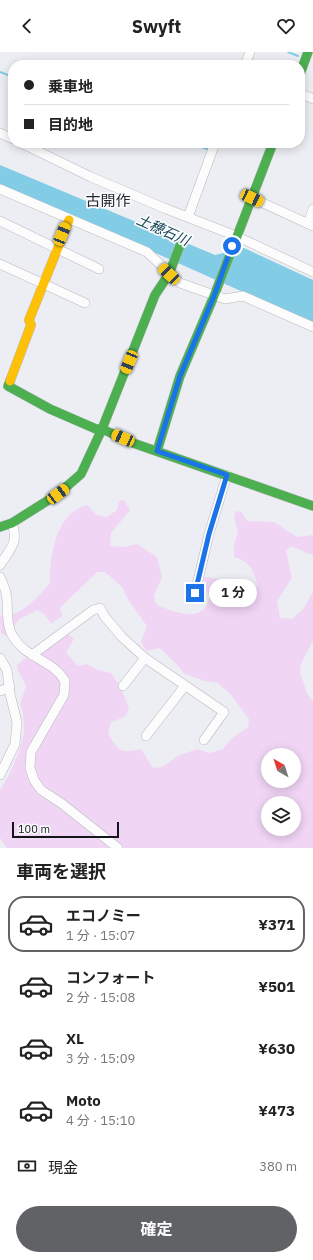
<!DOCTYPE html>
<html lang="ja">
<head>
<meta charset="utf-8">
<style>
	body { margin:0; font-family:"IBM Plex Sans","Noto Sans JP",sans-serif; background:#f6f6f6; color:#222; height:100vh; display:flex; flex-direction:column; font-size:15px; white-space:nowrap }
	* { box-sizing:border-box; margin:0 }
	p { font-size:13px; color:#767676 }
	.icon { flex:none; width:22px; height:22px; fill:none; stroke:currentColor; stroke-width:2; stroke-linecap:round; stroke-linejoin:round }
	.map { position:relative; height:796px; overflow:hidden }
	.side { display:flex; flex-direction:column; background:#fff; flex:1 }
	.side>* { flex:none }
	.banner { position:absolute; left:8px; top:8px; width:297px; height:88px; border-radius:16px; box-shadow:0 2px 10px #0003; display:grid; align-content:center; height:88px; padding:0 16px; background:#fff }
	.needle { width:26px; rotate:321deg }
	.tools { position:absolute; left:261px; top:696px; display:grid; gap:8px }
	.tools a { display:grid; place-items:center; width:40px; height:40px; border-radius:50%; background:#fff; box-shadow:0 2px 10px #0003; font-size:20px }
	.scale { position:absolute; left:12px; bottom:10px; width:107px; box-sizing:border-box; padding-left:4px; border:2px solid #151619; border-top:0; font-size:11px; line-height:14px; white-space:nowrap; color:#151619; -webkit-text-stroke:3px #f9fbfe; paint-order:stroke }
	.end { position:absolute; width:18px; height:18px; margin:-9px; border:5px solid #1a73e8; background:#fff; box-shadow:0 0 0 2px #fff }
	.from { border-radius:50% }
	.bubble { position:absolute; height:28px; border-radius:14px; background:#fff; box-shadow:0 2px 10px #0003; font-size:13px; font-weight:700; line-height:28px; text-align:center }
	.car { position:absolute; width:12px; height:24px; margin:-12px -6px; border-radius:5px; box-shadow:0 0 3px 1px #0007; background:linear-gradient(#f5c518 24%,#345 0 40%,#f5c518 0 76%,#345 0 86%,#f5c518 0) }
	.banner b { display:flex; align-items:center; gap:14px; height:38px; font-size:15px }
	.banner b+b { border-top:1px solid #e0e0e0 }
	.banner i { width:10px; height:10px; background:#222 }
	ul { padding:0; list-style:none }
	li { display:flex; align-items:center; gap:12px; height:56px; margin:0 8px 6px; padding:0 8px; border:2px solid transparent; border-radius:16px }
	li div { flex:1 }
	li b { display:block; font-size:15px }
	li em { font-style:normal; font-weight:700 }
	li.on { border-color:#616266 }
	li>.icon { width:36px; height:36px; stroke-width:1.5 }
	h2 { padding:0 16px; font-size:18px; line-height:48px }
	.pay { display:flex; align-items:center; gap:10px; height:44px; padding:0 16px; font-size:15px }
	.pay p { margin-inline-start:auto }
	.cta { display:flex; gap:8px; margin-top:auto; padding:8px 16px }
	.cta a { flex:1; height:46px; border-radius:24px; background:#616266; color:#fff; font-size:16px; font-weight:700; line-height:46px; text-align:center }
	header { display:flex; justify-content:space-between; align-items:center; height:52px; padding:0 16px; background:#fff; font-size:18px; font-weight:700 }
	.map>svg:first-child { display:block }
	.green { fill:#f0d5f5; fill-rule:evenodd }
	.water { fill:#82cce5 }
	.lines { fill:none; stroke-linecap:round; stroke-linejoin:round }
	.stream { stroke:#82cce5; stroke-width:2 }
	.street-casing { stroke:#b8b9be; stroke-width:10 }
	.fast-casing { stroke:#b8b9be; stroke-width:10 }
	.slow-casing { stroke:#b8b9be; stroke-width:10 }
	.street { stroke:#fcfcfd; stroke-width:9 }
	.fast { stroke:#4caf50; stroke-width:9 }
	.slow { stroke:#ffc107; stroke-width:9 }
	.route { stroke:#1a73e8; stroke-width:5 }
	.labels { text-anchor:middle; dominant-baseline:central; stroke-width:3.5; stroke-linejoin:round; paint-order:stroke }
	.water-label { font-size:14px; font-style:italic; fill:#154452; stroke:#f9fbfe }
	.quarter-label { font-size:15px; fill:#272930; stroke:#f9fbfe }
</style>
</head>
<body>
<header><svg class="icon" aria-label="back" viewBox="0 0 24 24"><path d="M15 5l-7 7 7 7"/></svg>Swyft<svg class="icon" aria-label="heart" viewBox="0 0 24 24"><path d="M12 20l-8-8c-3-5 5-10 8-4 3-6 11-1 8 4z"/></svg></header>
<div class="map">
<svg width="313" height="796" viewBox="0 0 313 796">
	<rect width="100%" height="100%" fill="#edeef4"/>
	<!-- green -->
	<path class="green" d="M124,448L130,458L111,481L110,494L123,495L137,492L157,505L162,525L154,544L156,552C168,558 193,568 204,557C207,554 208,548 210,545L203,531L205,525C220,524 230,535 240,545L258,534C253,518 251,510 234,505V492L238,481L234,465L236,459L242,460L247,469L274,470L297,485L313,483V502H309L292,494L286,498L292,526L277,549L280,566L292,567L303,557L313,540V589L301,612L300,621L307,641L313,650V796H7L0,786V738L10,721L18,702L24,681L23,660L20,652L26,634L18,619L17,613L28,604L40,603L68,582L74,587L66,600L78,614L87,612L98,618L111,621L121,636L129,656L125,665L111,670L108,682C119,699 120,702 141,697L153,716L162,715L178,704L197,697L210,701L223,697L231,687L248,675L249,667L231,643L218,631L204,629L183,621L180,616L160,596L146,599L141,590L147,574L127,546L123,536L105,520H97L60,556L62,564L51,572L44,562L37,558L18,568L8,585L1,581L0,563C17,569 40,543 50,531C50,503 55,462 87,453L97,463L107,465L117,458L119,449ZM268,703H294V729H268ZM268,751H294V777H268Z"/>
	<!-- water -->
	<path class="water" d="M0,113L215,203L244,196L313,228V271L0,132Z"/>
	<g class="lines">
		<!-- stream -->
		<g class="stream">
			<path d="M288,0L298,4"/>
			<path d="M0,20L13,25"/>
			<path d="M190,91L207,97L209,91"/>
		</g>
		<!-- street casing -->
		<g class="street-casing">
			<g id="street">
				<path d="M245,13L250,0"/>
				<path d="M300,41L313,47"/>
				<path d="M0,81L13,87"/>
				<path d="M21,91L91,125L164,156L236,184L313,220"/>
				<path d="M0,137L147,200L180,231L225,247L243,244L313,275"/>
				<path d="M252,146L313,174"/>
				<path d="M188,165L215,91"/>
				<path d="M0,169L99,217"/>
				<path d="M308,172L313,157"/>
				<path d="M0,212L85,251"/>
				<path d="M0,513C10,497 19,491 12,471"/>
				<path d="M0,525C3,532 7,539 7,548C8,561 6,575 14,586C26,606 53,608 65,629L64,643L31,700L30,716L34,728L41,738L61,751L118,796"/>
				<path d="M195,541L209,482L227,423"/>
				<path d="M32,603L93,558L100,556L105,565L122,585L145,606L224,660L204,688"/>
				<path d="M0,606L7,618L10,642L17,670L15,692L0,723"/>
				<path d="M123,634L145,606"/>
				<path d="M0,639L10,635"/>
				<path d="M146,684L184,635"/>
			</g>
		</g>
		<!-- fast casing -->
		<g class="fast-casing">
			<g id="fast">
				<path d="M300,22L308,0"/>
				<path d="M10,329L8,334L50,357L96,377H102L133,391L313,454"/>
				<path d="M157,399L180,324L214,244L273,91"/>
				<path d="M0,475L12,471L58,442L81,422L102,377L155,243L169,222L181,191"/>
			</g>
		</g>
		<!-- slow casing -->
		<g class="slow-casing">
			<path id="slow" d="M10,329L31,273L29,268L69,168"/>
		</g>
		<!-- street -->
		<use href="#street" class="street"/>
		<!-- fast -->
		<use href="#fast" class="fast"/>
		<!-- slow -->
		<use href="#slow" class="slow"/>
	</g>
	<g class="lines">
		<!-- route -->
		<path class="route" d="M195,541L209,482L227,423L157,399L180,324L214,244L232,194"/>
	</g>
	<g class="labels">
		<!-- water labels -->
		<g class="water-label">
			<text transform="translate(163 178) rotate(24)">土穂石川</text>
		</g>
		<!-- quarter labels -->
		<g class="quarter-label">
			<text x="108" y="148">古開作</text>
		</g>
	</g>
</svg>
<div class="tools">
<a><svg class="needle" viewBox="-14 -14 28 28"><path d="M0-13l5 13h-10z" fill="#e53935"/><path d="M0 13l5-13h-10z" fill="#767676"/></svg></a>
<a><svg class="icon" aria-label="layers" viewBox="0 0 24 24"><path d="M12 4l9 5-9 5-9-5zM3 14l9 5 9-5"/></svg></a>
</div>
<div class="scale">100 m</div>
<i class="end from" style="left:232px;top:194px"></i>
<i class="end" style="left:195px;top:541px"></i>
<div class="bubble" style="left:209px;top:527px;width:48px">1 分</div>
<i class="car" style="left:252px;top:146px;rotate:115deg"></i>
<i class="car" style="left:62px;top:182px;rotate:22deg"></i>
<i class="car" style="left:169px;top:222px;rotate:314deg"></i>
<i class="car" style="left:129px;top:310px;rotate:202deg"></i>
<i class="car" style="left:123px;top:386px;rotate:294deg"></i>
<i class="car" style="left:58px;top:442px;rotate:53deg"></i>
<div class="banner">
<b><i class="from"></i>乗車地</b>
<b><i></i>目的地</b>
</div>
</div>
<section class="side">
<h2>車両を選択</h2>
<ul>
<li class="on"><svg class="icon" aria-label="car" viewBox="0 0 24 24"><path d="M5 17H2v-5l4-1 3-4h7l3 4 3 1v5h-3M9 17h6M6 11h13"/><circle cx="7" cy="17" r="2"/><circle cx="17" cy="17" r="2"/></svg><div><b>エコノミー</b><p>1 分 · 15:07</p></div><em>¥371</em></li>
<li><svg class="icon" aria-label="car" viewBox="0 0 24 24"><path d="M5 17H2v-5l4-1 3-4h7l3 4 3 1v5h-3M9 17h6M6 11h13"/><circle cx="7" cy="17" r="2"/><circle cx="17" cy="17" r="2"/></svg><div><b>コンフォート</b><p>2 分 · 15:08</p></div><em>¥501</em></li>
<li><svg class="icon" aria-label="car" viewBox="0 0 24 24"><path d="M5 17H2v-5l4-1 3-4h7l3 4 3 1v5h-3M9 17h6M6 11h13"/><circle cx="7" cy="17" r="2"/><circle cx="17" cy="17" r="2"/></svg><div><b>XL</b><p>3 分 · 15:09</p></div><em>¥630</em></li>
<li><svg class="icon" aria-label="car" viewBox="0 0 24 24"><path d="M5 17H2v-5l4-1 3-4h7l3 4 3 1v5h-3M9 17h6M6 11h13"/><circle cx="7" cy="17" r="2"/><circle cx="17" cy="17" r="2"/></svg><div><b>Moto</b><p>4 分 · 15:10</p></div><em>¥473</em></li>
</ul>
<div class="pay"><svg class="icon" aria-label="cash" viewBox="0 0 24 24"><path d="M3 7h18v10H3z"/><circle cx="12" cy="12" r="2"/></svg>現金<p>380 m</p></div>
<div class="cta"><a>確定</a></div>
</section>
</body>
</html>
